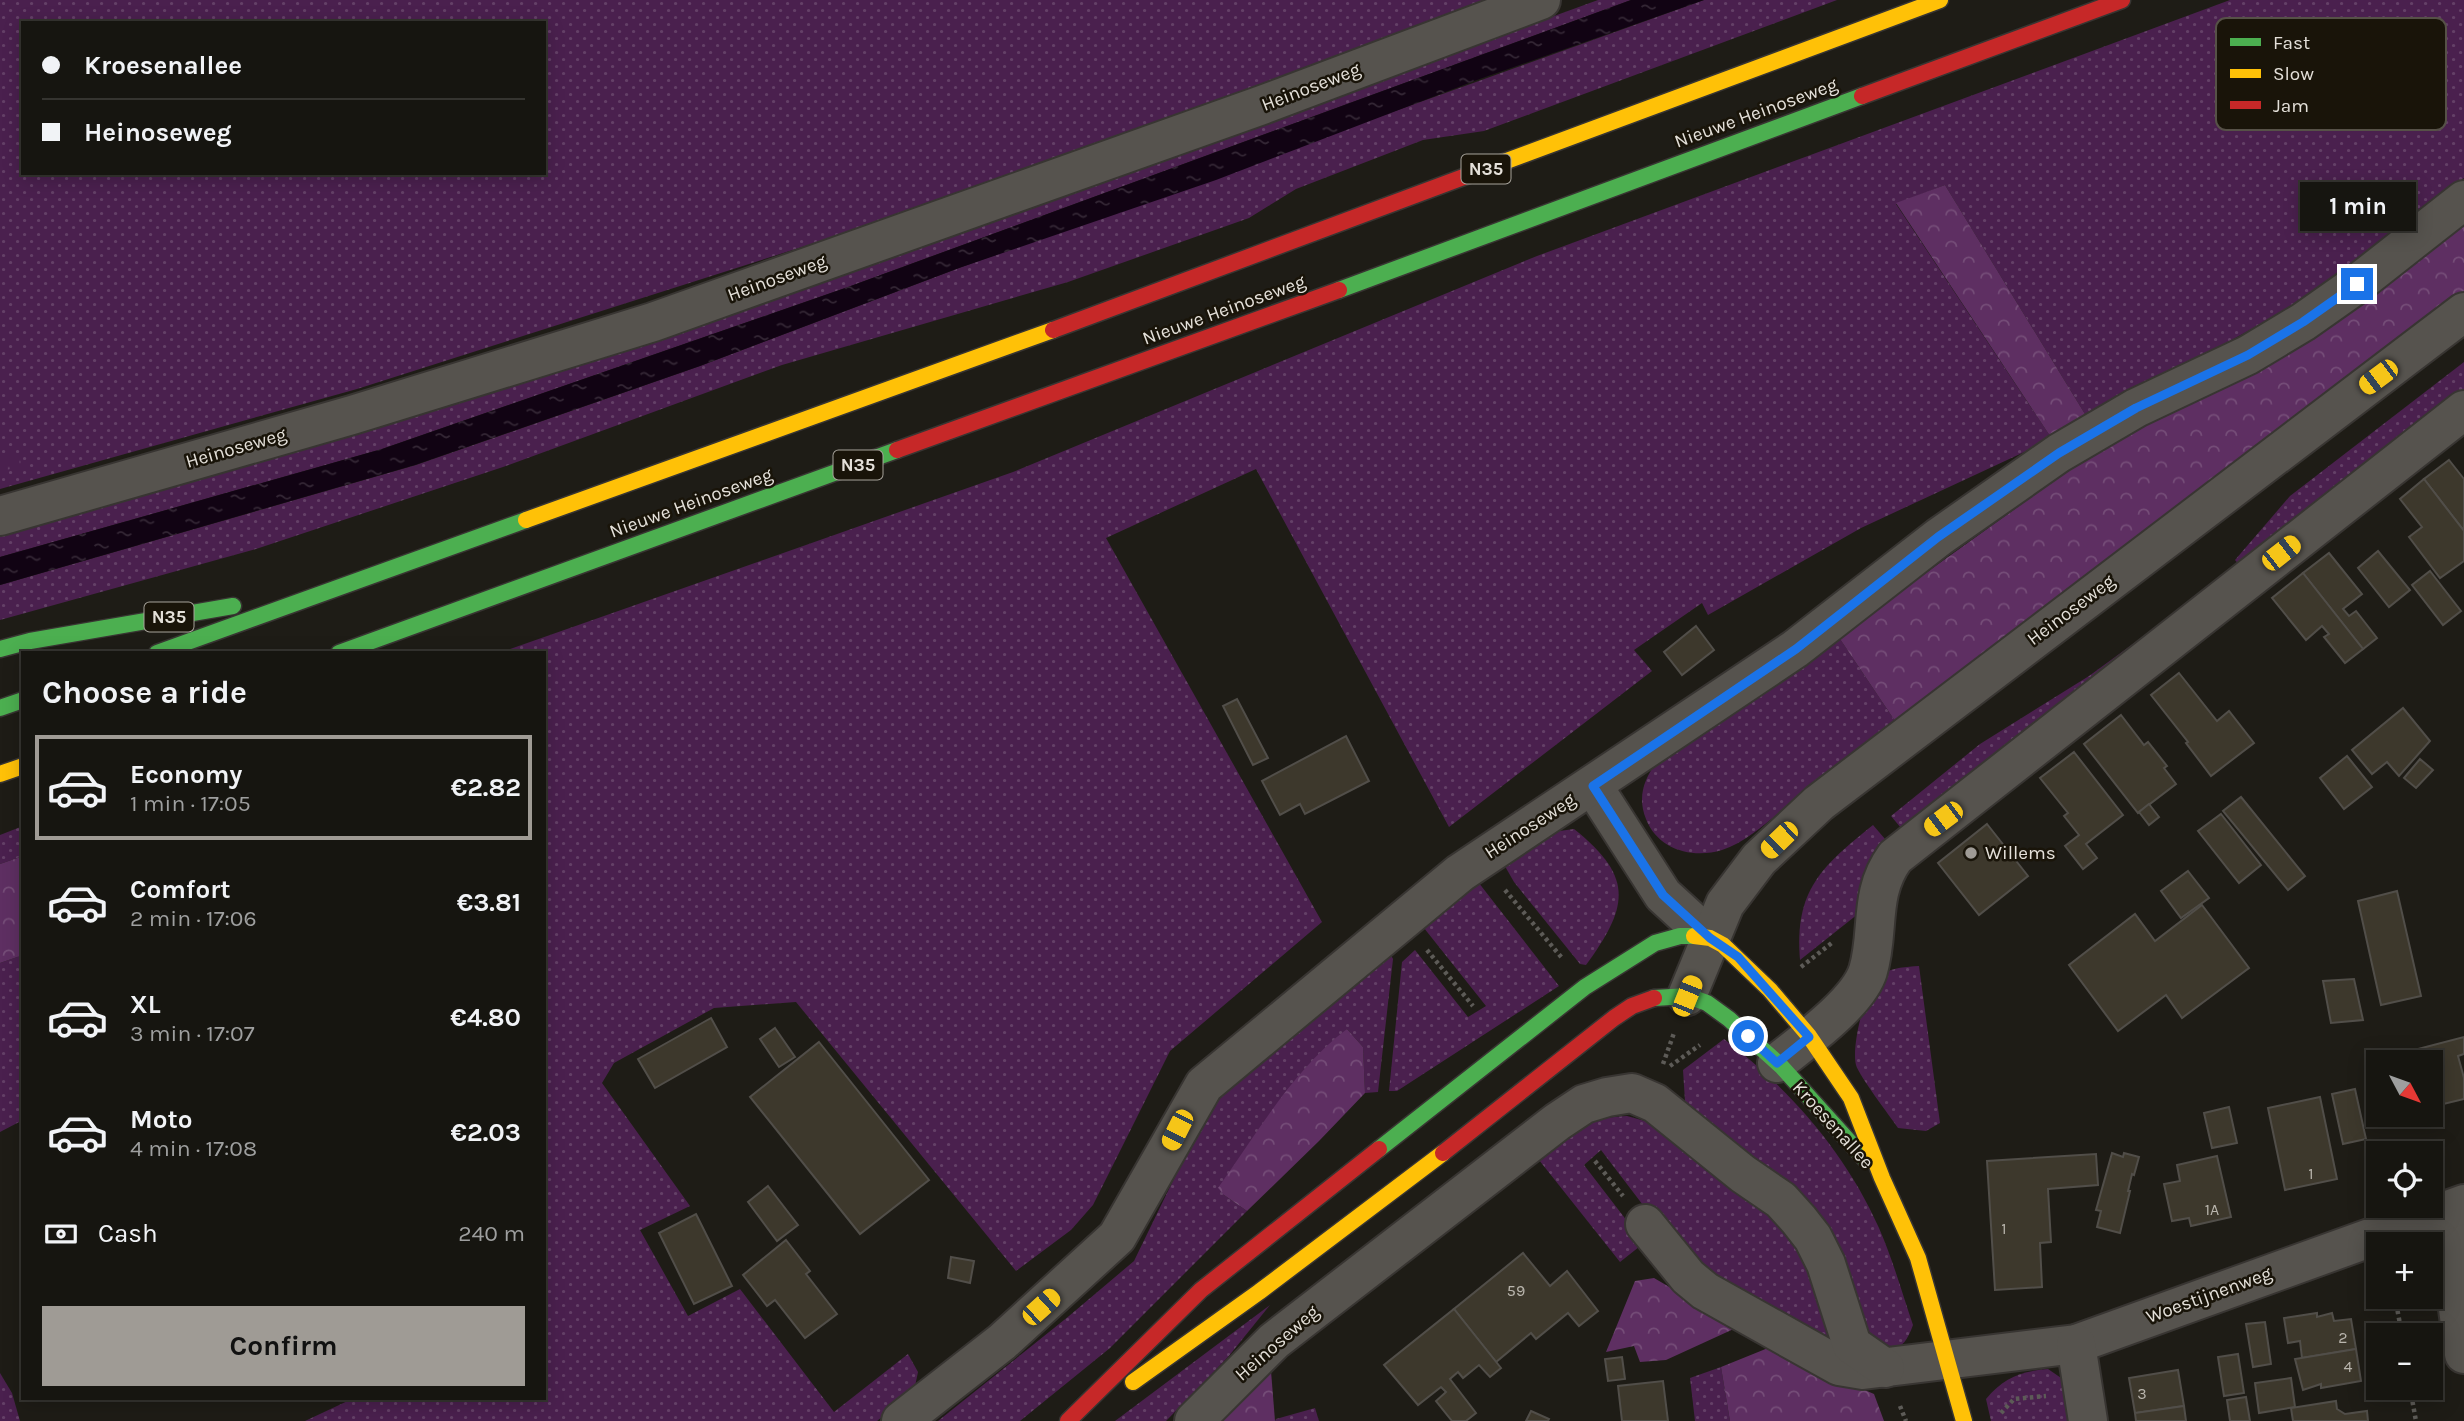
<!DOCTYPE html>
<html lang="en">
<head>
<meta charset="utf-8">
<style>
	body { margin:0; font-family:Karla,sans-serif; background:#23221e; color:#f1f3f6; height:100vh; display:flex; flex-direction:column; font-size:26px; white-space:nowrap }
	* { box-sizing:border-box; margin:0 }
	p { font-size:23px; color:#9e9f9f }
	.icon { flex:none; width:38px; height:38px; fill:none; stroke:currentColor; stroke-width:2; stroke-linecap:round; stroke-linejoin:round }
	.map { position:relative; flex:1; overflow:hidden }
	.panel { position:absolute; left:21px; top:651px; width:525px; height:749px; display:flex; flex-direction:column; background:#161510; border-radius:0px; box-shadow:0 4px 18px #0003,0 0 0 2px #353430 }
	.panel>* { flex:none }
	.banner { position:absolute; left:21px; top:21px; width:525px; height:154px; border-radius:0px; box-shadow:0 4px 18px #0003,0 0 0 2px #353430; display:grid; align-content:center; height:154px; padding:0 21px; background:#161510 }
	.needle { width:46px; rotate:131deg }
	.fabs { position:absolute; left:2366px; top:1050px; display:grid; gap:14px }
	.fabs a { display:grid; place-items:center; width:77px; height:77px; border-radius:0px; background:#161510; box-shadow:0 4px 18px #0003,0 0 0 2px #353430; font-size:35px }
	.end { position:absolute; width:32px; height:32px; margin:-16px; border:9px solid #1a73e8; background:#fff; box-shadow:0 0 0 4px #fff }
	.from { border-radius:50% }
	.bubble { position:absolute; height:49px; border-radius:0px; background:#161510; box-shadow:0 4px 18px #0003,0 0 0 2px #353430; font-size:23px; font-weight:700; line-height:49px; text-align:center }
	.car { position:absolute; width:21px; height:42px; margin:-21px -10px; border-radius:9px; box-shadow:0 0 5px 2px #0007; background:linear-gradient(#f5c518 24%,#345 0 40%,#f5c518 0 76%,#345 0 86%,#f5c518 0) }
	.banner b { display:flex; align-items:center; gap:24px; height:66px; font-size:26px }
	.banner b+b { border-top:2px solid #353430 }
	.banner i { width:18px; height:18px; background:#f1f3f6 }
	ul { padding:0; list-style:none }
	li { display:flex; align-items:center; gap:21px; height:105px; margin:0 14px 10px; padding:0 7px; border:4px solid transparent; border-radius:0px }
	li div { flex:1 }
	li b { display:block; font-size:26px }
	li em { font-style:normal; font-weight:700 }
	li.on { border-color:#9f9b95 }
	li>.icon { width:63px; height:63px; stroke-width:1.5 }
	h2 { padding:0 21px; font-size:32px; line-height:84px }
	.pay { display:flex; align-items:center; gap:18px; height:77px; padding:0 21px; font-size:26px }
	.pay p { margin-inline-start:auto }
	.cta { display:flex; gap:14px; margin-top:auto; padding:14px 21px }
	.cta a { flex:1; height:80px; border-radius:0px; background:#9f9b95; color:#111; font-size:28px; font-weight:700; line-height:80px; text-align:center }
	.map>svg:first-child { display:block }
	.grass { fill:url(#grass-dots); fill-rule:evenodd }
	.forest { fill:url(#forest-crowns) }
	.wetland { fill:url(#wetland-marsh) }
	.water { fill:url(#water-ripples) }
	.building { fill:#3d382c; stroke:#514e49; stroke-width:2 }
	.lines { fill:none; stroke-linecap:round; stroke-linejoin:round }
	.street-casing { stroke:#383532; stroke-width:42 }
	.fast-casing { stroke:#383532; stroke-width:19 }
	.slow-casing { stroke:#383532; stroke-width:19 }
	.jam-casing { stroke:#383532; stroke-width:19 }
	.path { stroke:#5d5b57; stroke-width:4.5; stroke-dasharray:3.5 3.5; stroke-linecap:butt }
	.street { stroke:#56534e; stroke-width:38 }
	.fast { stroke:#4caf50; stroke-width:16 }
	.slow { stroke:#ffc107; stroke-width:16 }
	.jam { stroke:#c62828; stroke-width:16 }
	.route { stroke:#1a73e8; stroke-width:9 }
	.poi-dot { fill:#9f9b95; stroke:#191409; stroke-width:2.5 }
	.labels { text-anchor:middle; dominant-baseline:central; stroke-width:5; stroke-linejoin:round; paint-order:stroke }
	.number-label { font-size:16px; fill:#bab6ae }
	.shield { fill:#191409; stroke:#a7a39b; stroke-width:2 }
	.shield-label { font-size:18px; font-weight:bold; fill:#e4e0d9 }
	.street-label { font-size:19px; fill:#e4e0d9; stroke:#191409 }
	.poi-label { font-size:19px; fill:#e4e0d9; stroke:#191409; text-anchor:start }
	.key { fill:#191409; stroke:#565147; stroke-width:2 }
	.key-label { font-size:19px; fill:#e4e0d9 }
</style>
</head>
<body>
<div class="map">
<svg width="2464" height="1421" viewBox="0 0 2464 1421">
	<defs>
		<pattern id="grass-dots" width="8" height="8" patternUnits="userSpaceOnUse" patternTransform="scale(1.75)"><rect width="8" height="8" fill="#4a204e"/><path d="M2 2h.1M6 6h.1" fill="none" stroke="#644067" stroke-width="1.8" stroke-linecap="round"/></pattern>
		<pattern id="forest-crowns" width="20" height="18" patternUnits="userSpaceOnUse" patternTransform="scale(1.75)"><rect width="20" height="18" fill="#5e2f62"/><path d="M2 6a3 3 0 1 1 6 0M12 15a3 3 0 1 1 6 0" fill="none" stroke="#754d78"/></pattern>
		<pattern id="wetland-marsh" width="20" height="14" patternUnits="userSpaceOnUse" patternTransform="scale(1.75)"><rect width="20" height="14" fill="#4a204e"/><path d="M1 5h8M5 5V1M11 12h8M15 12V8" fill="none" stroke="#644067"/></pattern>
		<pattern id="water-ripples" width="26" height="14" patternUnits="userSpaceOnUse" patternTransform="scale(1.75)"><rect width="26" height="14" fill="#110313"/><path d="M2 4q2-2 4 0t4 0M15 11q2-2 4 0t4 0" fill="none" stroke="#342735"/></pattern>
	</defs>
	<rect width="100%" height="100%" fill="#1e1c16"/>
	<!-- grass -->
	<g class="grass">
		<path d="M0,0H1485L987,188L357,389L0,489ZM23,23H544V173H23Z"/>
		<path d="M1598,0H1631L848,287L382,449L0,557V533C268,464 533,384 794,293C1063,198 1330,98 1598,0Z"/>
		<path d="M1704,0H1837L1484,131L1423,140L1296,189L1249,218L1068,282L782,365L503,467L256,549L0,620V585L416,465L700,366L959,268Z"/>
		<path d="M2230,0H2464V178L2319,292L2088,419L1945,185L1896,204L2052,439L1861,528L1708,615L1702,603L1634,650L1652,671L1449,827L1256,469L1106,538L1322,922L1170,1051L1093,1205L1071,1230L1016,1271L796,1002L714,1008L614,1063L602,1083L690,1206L640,1230L688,1316L740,1289L834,1412L908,1354L918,1372L914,1391L877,1421H305L354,1398H544V653H499L1013,472L1537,256Z"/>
		<path d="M2464,362V397L2243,570L2235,560L2290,496Z"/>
		<path d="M2178,611L1906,834L1891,816L1980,744L2089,676Z"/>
		<path d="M1838,636L1895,721C1860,749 1824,777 1789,805C1769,820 1747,842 1722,850C1693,859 1658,850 1646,819C1636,794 1646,775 1662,755Z"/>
		<path d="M1873,825L1891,846L1863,910L1800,960C1794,890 1822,866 1873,825Z"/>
		<path d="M23,826V856L0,864V835Z"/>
		<path d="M1574,829C1634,877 1629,906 1586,965L1580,964L1514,882L1506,868V858L1545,833Z"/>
		<path d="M1475,878L1559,986L1397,1091H1389L1402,962L1415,950L1468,1017L1486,1006L1420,923Z"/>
		<path d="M1388,949L1393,959L1378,1092L1365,1093L1363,1047L1347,1029L1224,1195L1247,1211L1110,1348L1020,1421H938L1069,1316L1134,1261L1201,1123L1224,1091Z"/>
		<path d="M23,955V1120L0,1132V963Z"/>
		<path d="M1919,966L1940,1123L1926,1131L1898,1128C1890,1116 1859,1076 1856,1065C1851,1045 1866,984 1882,974C1894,967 1906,967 1919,966Z"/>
		<path d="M1724,1039C1789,1088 1846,1153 1879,1228C1893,1260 1902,1293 1913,1325C1905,1347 1898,1353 1876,1344L1733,1143L1685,1101L1683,1070Z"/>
		<path d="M1627,1116L1656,1124L1778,1216L1813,1270L1833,1351L1720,1283L1649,1213L1601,1150L1584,1165L1644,1243L1620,1262L1535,1155C1569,1129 1583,1118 1627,1116Z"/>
		<path d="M1270,1305L1228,1357L1166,1421H1115Z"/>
		<path d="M1721,1367L1730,1421H1695L1690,1378Z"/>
		<path d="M2048,1369L2067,1382L2072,1421H1991L1986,1399C2003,1378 2021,1371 2048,1369Z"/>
		<path d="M0,1373L12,1393L20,1421H0Z"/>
		<path d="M1315,1408L1319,1421H1275L1276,1419Z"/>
	</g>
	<!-- forest -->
	<g class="forest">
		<path d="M1945,185L2088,419L2052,439L1896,203Z"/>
		<path d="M2464,223V299L1895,721L1838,636L2072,468Z"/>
		<path d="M23,856V955L0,963V864Z"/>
		<path d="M1347,1029L1363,1047L1365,1093L1319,1141L1247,1211L1224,1195L1218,1188C1257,1133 1293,1070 1347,1029Z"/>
		<path d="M1654,1278L1738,1327L1666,1360L1640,1362L1634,1346L1606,1352L1635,1281Z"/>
		<path d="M1773,1346L1818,1370L1874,1394L1884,1421H1730L1721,1367Z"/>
		<path d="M1271,1371L1275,1421H1218Z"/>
	</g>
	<!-- wetland -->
	<path class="wetland" d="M0,453L20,454L21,467L0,471Z"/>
	<!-- water -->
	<path class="water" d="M1631,0H1704L1477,80L1216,180L959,268L700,366L415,465L0,585V557L382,449L848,287Z"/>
	<!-- building -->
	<g class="building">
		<path d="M2449,460L2464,479V531L2424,479Z"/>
		<path d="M2424,479L2464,531V561L2440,578L2409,537L2422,527L2400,499Z"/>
		<path d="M2378,551L2410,590L2389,607L2358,568Z"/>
		<path d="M2329,553L2362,594L2343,609L2349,616L2356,611L2377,638L2363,649L2303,573Z"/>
		<path d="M2430,571L2461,611L2443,625L2412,585Z"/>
		<path d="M2303,573L2363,649L2345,663L2324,637L2329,634L2322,626L2306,640L2272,598Z"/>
		<path d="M1696,626L1714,650L1682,675L1664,652Z"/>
		<path d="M2179,673L2217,721L2229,711L2254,743L2211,776L2186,743L2188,742L2151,695Z"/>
		<path d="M1237,699L1268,758L1253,765L1223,706Z"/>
		<path d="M2403,708L2430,741L2399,776L2387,762L2372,774L2352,750Z"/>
		<path d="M2121,715L2144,745L2148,742L2167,766L2164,768L2176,784L2138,813L2084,744Z"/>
		<path d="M1346,736L1369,781L1305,814L1300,804L1280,815L1262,781Z"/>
		<path d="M2074,752L2123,815L2086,844L2097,858L2083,869L2065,846L2079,835L2064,816L2068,813L2040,778Z"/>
		<path d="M2347,756L2372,787L2344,809L2320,778Z"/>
		<path d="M2420,759L2433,770L2416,788L2404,778Z"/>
		<path d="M2241,797L2305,876L2288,890L2223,811Z"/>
		<path d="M2149,804L2159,817L2149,825L2139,812Z"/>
		<path d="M2221,814L2261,865L2239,883L2198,831Z"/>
		<path d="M1987,824L2028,876L1979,915L1938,863Z"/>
		<path d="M2188,871L2209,898L2181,918L2161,891Z"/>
		<path d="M2397,891L2421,996L2381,1005L2358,901Z"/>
		<path d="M2202,905L2249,968L2182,1018L2166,995L2118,1031L2069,965L2135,914L2155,941Z"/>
		<path d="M2354,979L2363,1020L2331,1023L2323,981Z"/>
		<path d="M711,1018L727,1047L655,1088L638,1059Z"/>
		<path d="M775,1028L795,1057L779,1067L760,1039Z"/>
		<path d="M2464,1037V1054L2458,1056L2464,1078V1099L2431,1107V1062H2396L2395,1055Z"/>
		<path d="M819,1042L929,1180L860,1234L750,1097Z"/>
		<path d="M2355,1089L2366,1139L2343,1144L2332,1094Z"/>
		<path d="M2320,1097L2337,1179L2285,1190L2268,1108Z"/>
		<path d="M2229,1107L2237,1143L2212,1148L2204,1113Z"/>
		<path d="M2112,1153L2123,1157L2124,1153L2139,1157L2134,1175L2132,1174L2128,1191H2130L2120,1233L2097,1227L2101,1211L2096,1210Z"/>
		<path d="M2096,1154L2098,1185L2048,1189L2051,1242L2040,1243L2042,1287L1995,1290L1987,1161Z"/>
		<path d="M2217,1156L2231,1217L2191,1226L2189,1218L2172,1221L2164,1184L2180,1181L2177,1165Z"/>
		<path d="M768,1186L798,1225L777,1241L748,1202Z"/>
		<path d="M696,1214L732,1286L694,1304L659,1233Z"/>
		<path d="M786,1240L810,1271L806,1274L837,1314L805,1338L775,1300L767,1306L743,1275Z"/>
		<path d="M1523,1253L1550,1286L1567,1271L1598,1311L1579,1326L1568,1313L1536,1339L1531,1333L1496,1362L1454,1309Z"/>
		<path d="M951,1257L974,1261L970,1283L948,1278Z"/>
		<path d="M1454,1309L1501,1368L1490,1377L1479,1365L1463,1378L1458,1372L1450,1379L1476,1413L1466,1421H1452L1436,1401L1446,1392L1441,1387L1418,1405L1384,1365Z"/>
		<path d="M2317,1313V1317L2332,1313L2334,1321L2351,1319L2356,1349L2302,1358L2300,1341L2288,1343L2284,1318Z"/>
		<path d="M2265,1322L2271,1364L2253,1367L2246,1324Z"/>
		<path d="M2356,1349L2361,1381L2321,1388V1384L2303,1390L2295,1359Z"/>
		<path d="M2238,1354L2244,1393L2224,1396L2218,1357Z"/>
		<path d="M1622,1357L1625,1379L1608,1381L1605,1359Z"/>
		<path d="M2178,1370L2184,1406L2135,1413L2129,1378Z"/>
		<path d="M2291,1378L2295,1407L2259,1413L2255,1383Z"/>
		<path d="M1663,1381L1668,1421H1622L1618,1386Z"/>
		<path d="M2246,1397L2250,1421H2230L2227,1400Z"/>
		<path d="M2336,1401L2337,1409L2345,1414L2367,1411L2368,1421H2293L2291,1408Z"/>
		<path d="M2184,1406L2186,1421H2136L2135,1413Z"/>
		<path d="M1531,1411L1549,1419L1548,1421H1526Z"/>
	</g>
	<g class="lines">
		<!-- street casing -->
		<g class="street-casing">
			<g id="street">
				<path d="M0,516L352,415L653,322L1262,105L1541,0"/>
				<path d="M1593,786L1663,895L1710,938"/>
				<path d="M1687,996L1725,904L1759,859L1819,803L2464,312"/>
				<path d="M1777,1063C1803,1042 1858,1003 1868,971C1880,931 1868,894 1895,857L2464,410"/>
				<path d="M2445,1211L2464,1354"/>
				<path d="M1645,1224L1688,1277L1705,1291L1839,1366L1863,1370L2076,1344L2464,1204"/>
				<path d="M2076,1344L2088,1421"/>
				<path d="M901,1421L1002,1342L1117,1237L1204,1085L1460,873L1795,649L1939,537L2059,453L2136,408L2248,355L2303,322L2357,284L2464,200"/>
				<path d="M1194,1421L1274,1341L1557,1122L1584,1104L1607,1097L1632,1093L1655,1103L1743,1174L1781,1200L1799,1220L1813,1238L1826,1264L1852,1345L1885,1368"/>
			</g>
		</g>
		<!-- fast casing -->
		<g class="fast-casing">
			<g id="fast">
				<path d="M1339,290L1862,96"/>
				<path d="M0,649L30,641L233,606"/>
				<path d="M157,653L526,520"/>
				<path d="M339,653L897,450"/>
				<path d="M0,708L23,700"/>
				<path d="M1654,998L1688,996L1707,1003L1729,1019L1781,1066L1865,1159"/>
				<path d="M1379,1149L1585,987L1655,943L1680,936H1694"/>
			</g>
		</g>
		<!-- slow casing -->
		<g class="slow-casing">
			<g id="slow">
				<path d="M1485,169L1940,0"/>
				<path d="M526,520L1053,330"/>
				<path d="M0,774L23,766"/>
				<path d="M1694,936L1710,938L1723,945L1770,990L1809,1036L1851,1098L1882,1178L1918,1258L1964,1421"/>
				<path d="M1133,1382L1259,1292L1443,1153"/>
			</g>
		</g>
		<!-- jam casing -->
		<g class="jam-casing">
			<g id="jam">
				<path d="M1862,96L2122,0"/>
				<path d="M1053,330L1485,169"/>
				<path d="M897,450L1339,290"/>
				<path d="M1443,1153L1614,1018L1632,1006L1654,998"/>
				<path d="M1068,1421L1201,1290L1379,1149"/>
			</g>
		</g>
		<!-- path -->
		<g class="path">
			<path d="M1505,890L1562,958"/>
			<path d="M1427,950L1473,1006"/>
			<path d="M1801,967L1833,942"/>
			<path d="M1663,1064L1674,1033"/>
			<path d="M1670,1066L1700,1045"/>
			<path d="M1595,1161L1623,1196"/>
			<path d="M2395,1297L2402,1335"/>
			<path d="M2410,1388L2416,1421"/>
			<path d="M1900,1406L1906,1421"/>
			<path d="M2001,1413L2014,1399L2046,1396"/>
		</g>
		<!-- street -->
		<use href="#street" class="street"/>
		<!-- fast -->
		<use href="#fast" class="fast"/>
		<!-- slow -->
		<use href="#slow" class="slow"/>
		<!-- jam -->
		<use href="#jam" class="jam"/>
	</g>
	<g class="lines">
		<!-- route -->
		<path class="route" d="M1748,1036L1777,1063L1809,1037L1738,957L1710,938L1663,895L1593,786L1796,649L1938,537L2059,453L2136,408L2248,355L2303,322L2357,284"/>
	</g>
	<!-- markers -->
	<circle class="poi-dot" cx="1971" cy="853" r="7"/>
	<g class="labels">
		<!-- number labels -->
		<g class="number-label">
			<text x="2311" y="1173">1</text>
			<text x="2212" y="1209">1A</text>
			<text x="2004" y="1228">1</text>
			<text x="1516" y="1290">59</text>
			<text x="2343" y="1337">2</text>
			<text x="2348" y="1366">4</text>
			<text x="2142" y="1393">3</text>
		</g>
		<!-- shield labels -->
		<g class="shield">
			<rect x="1461.5" y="154.5" width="49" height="29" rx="5"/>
			<rect x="833.5" y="450.5" width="49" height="29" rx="5"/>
			<rect x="144.5" y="602.5" width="49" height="29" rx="5"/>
		</g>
		<g class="shield-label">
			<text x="1486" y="169">N35</text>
			<text x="858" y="465">N35</text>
			<text x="169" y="617">N35</text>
		</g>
		<!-- street labels -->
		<g class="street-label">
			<text transform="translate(1311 87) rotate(-21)">Heinoseweg</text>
			<text transform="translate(1756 113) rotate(-20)">Nieuwe Heinoseweg</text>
			<text transform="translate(777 278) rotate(-20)">Heinoseweg</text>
			<text transform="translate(1224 310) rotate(-20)">Nieuwe Heinoseweg</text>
			<text transform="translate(236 448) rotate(-16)">Heinoseweg</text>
			<text transform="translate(691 503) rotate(-20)">Nieuwe Heinoseweg</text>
			<text transform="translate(2071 610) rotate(-37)">Heinoseweg</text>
			<text transform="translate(1530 826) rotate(-33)">Heinoseweg</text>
			<text transform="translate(1833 1125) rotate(48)">Kroesenallee</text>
			<text transform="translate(2209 1295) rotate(-20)">Woestijnenweg</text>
			<text transform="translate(1277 1343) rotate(-41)">Heinoseweg</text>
		</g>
		<!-- poi labels -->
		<g class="poi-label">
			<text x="1985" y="853">Willems</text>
		</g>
	</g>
	<!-- legend -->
	<rect x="2216" y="18" width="230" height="112" rx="10" class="key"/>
	<rect x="2230" y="38" width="31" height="8" fill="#4caf50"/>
	<rect x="2230" y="69" width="31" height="9" fill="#ffc107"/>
	<rect x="2230" y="101" width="31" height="8" fill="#c62828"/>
	<g class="key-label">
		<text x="2273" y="49">Fast</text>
		<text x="2273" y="80">Slow</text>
		<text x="2273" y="112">Jam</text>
	</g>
</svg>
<div class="fabs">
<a><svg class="needle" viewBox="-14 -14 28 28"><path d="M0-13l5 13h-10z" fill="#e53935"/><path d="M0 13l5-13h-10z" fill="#9e9f9f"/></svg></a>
<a><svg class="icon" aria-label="locate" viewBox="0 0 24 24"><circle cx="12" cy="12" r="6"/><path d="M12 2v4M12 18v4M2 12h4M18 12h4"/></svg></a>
<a>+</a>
<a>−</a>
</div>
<i class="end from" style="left:1748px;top:1036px"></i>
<i class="end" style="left:2357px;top:284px"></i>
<div class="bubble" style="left:2300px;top:182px;width:116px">1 min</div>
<i class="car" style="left:2378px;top:377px;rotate:233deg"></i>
<i class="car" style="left:2281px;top:553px;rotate:52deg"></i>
<i class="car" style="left:1943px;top:819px;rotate:233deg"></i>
<i class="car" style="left:1779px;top:840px;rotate:226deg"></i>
<i class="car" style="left:1687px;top:996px;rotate:22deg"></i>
<i class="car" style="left:1177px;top:1130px;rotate:207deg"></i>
<i class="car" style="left:1041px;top:1307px;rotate:48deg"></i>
<div class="banner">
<b><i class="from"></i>Kroesenallee</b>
<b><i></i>Heinoseweg</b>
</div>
<section class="panel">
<h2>Choose a ride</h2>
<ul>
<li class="on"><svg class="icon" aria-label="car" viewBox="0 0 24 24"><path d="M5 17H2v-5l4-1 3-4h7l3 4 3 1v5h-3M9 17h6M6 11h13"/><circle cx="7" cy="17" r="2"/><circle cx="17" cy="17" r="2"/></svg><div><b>Economy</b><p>1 min · 17:05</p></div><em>€2.82</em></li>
<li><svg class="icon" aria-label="car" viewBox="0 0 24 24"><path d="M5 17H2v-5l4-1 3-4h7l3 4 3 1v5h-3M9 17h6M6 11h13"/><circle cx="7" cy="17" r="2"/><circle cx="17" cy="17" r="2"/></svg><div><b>Comfort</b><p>2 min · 17:06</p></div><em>€3.81</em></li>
<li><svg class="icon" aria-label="car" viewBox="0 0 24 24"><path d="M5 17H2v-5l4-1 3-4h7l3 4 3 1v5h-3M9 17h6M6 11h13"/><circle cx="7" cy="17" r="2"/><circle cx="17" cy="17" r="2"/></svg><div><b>XL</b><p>3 min · 17:07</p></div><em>€4.80</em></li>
<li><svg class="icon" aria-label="car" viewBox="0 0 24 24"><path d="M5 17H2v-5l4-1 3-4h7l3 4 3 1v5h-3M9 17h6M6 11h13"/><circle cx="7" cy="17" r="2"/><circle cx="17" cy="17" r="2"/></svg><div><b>Moto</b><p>4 min · 17:08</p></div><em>€2.03</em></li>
</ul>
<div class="pay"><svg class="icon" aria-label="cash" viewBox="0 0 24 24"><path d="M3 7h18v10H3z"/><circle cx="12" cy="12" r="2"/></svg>Cash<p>240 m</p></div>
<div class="cta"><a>Confirm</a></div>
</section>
</div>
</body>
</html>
